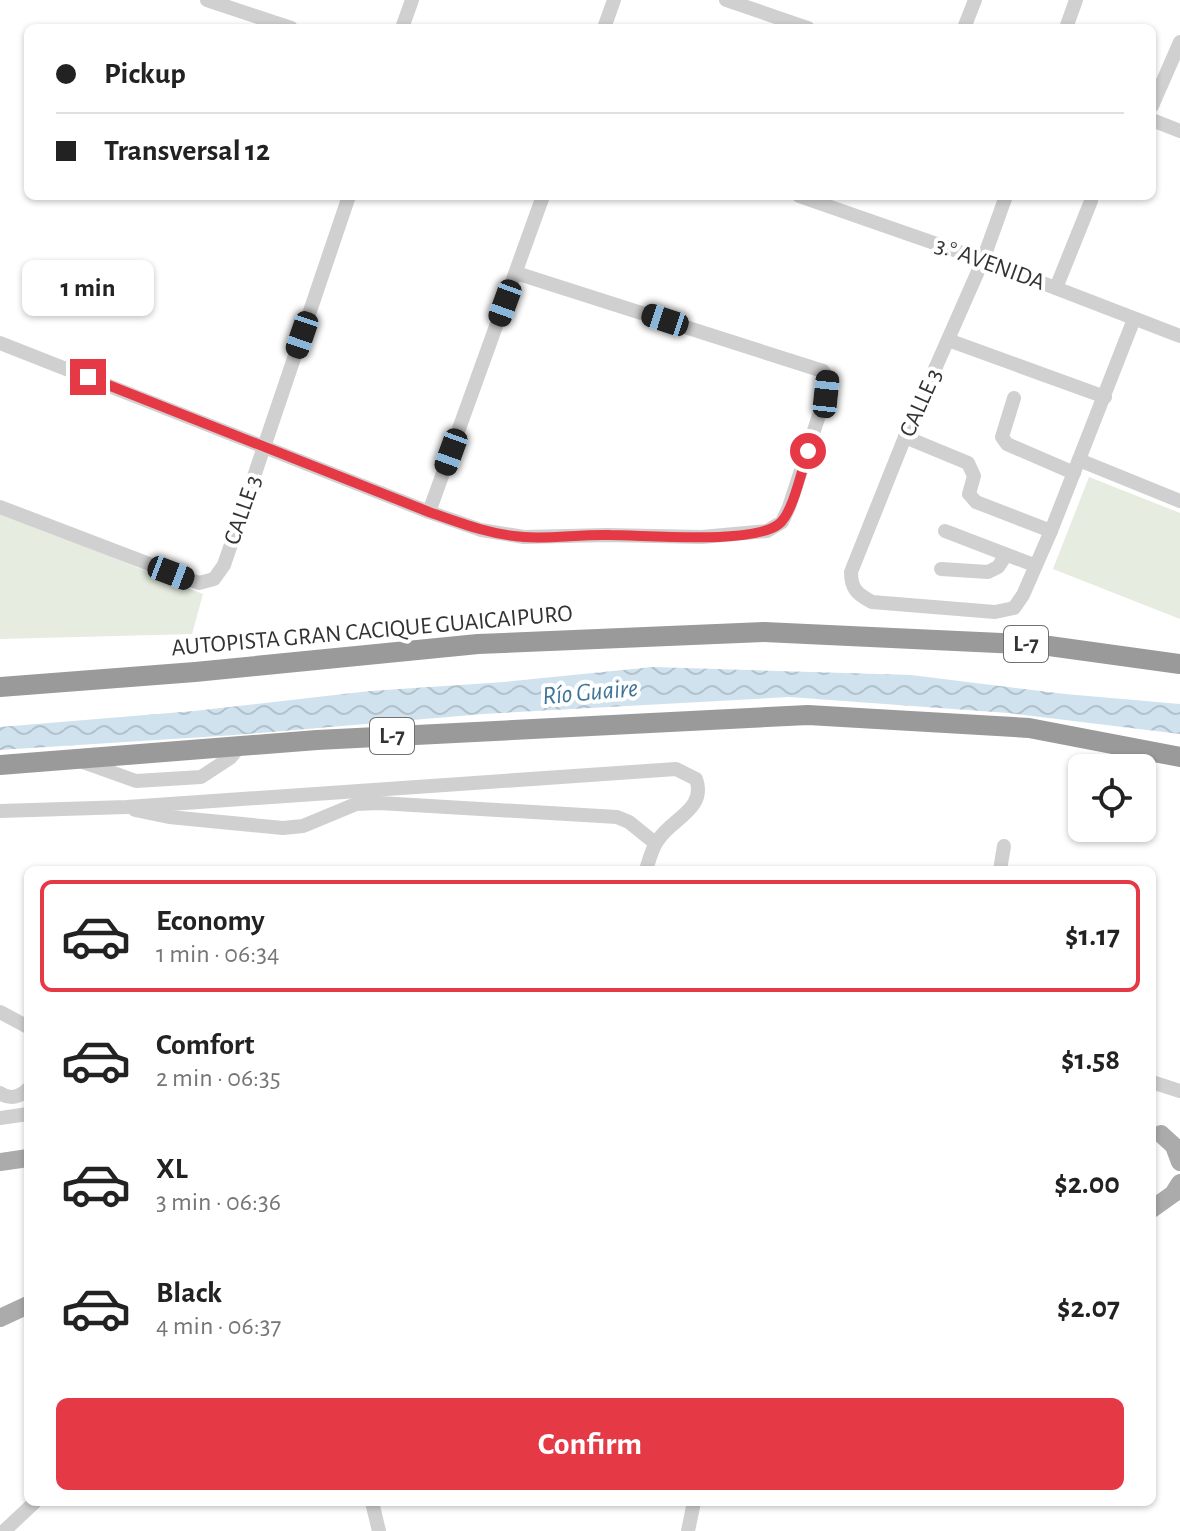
<!DOCTYPE html>
<html lang="en">
<head>
<meta charset="utf-8">
<style>
	body { margin:0; font-family:"Alegreya Sans",sans-serif; background:#f6f6f6; color:#222; height:100vh; display:flex; flex-direction:column; font-size:30px; white-space:nowrap }
	* { box-sizing:border-box; margin:0 }
	p { font-size:26px; color:#767676 }
	.icon { flex:none; width:44px; height:44px; fill:none; stroke:currentColor; stroke-width:2; stroke-linecap:round; stroke-linejoin:round }
	.map { position:relative; flex:1; overflow:hidden }
	.side { position:absolute; left:24px; top:866px; width:1132px; height:640px; display:flex; flex-direction:column; background:#fff; border-radius:12px; box-shadow:0 2px 6px #0004 }
	.side>* { flex:none }
	.guide { position:absolute; left:24px; top:24px; width:1132px; height:176px; border-radius:12px; box-shadow:0 2px 6px #0004; display:grid; align-content:center; height:176px; padding:0 32px; background:#fff }
	.controls { position:absolute; left:1068px; top:754px; display:grid; gap:16px }
	.controls a { display:grid; place-items:center; width:88px; height:88px; border-radius:12px; background:#fff; box-shadow:0 2px 6px #0004; font-size:40px }
	.end { position:absolute; width:36px; height:36px; margin:-18px; border:10px solid #e63946; background:#fff; box-shadow:0 0 0 4px #fff }
	.from { border-radius:50% }
	.bubble { position:absolute; height:56px; border-radius:12px; background:#fff; box-shadow:0 2px 6px #0004; font-size:26px; font-weight:700; line-height:56px; text-align:center }
	.car { position:absolute; width:24px; height:48px; margin:-24px -12px; border-radius:10px; box-shadow:0 0 6px 2px #0007; background:linear-gradient(#222 24%,#8ab4d8 0 40%,#222 0 76%,#8ab4d8 0 86%,#222 0) }
	.guide b { display:flex; align-items:center; gap:28px; height:76px; font-size:30px }
	.guide b+b { border-top:2px solid #e0e0e0 }
	.guide i { width:20px; height:20px; background:#222 }
	ul { padding:14px 0 0; list-style:none }
	li { display:flex; align-items:center; gap:24px; height:112px; margin:0 16px 12px; padding:0 16px; border:4px solid transparent; border-radius:12px }
	li div { flex:1 }
	li b { display:block; font-size:30px }
	li em { font-style:normal; font-weight:700 }
	li.current { border-color:#e63946 }
	li>.icon { width:72px; height:72px; stroke-width:1.5 }
	.cta { display:flex; gap:16px; margin-top:auto; padding:16px 32px }
	.cta a { flex:1; height:92px; border-radius:12px; background:#e63946; color:#fff; font-size:32px; font-weight:700; line-height:92px; text-align:center }
	.map>svg:first-child { display:block }
	.pitch { fill:#e6ecdf }
	.water { fill:url(#water-waves) }
	.lines { fill:none; stroke-linecap:round; stroke-linejoin:round }
	.minor { stroke:#d0d0d0; stroke-width:14 }
	.major { stroke:#ababab; stroke-width:18 }
	.highway { stroke:#9a9a9a; stroke-width:20 }
	.route { stroke:#e63946; stroke-width:10 }
	.labels { text-anchor:middle; dominant-baseline:central; stroke-width:8; stroke-linejoin:round; paint-order:stroke }
	.shield { fill:#fff; stroke:#707070; stroke-width:2 }
	.shield-label { font-size:22px; font-weight:bold; fill:#333 }
	.street-label { font-size:24px; fill:#333; stroke:#fff }
	.water-label { font-size:26px; font-style:italic; fill:#3f7597; stroke:#fff }
</style>
</head>
<body>
<div class="map">
<svg width="1180" height="1531" viewBox="0 0 1180 1531">
	<defs>
		<pattern id="water-waves" width="16" height="10" patternUnits="userSpaceOnUse" patternTransform="scale(2)"><rect width="16" height="10" fill="#cfe2ee"/><path d="M0 5q4-4 8 0t8 0" fill="none" stroke="#b2c2cd"/></pattern>
	</defs>
	<rect width="100%" height="100%" fill="#fff"/>
	<!-- pitch -->
	<g class="pitch">
		<path d="M1089,477L1180,513V619L1053,569Z"/>
		<path d="M0,512L203,594L192,634L0,639Z"/>
	</g>
	<!-- water -->
	<path class="water" d="M653,667L911,675L1065,694L1180,704V734L1008,713L789,697L483,714L235,735L0,750V727L194,711L370,691L504,682Z"/>
	<g class="lines">
		<!-- minor -->
		<g class="minor">
			<path d="M207,0L291,28"/>
			<path d="M726,0L808,28"/>
			<path d="M402,28L412,0"/>
			<path d="M604,28L614,0"/>
			<path d="M964,28L975,0"/>
			<path d="M1066,28L1076,0"/>
			<path d="M1152,106L1180,42"/>
			<path d="M1152,120L1180,131"/>
			<path d="M799,196L983,260L1180,336"/>
			<path d="M1006,196L983,260L905,437L851,572C851,589 857,594 872,602L995,612L1014,608L1023,595L1051,531L1134,319"/>
			<path d="M1056,288L1091,201"/>
			<path d="M948,340L1105,397"/>
			<path d="M0,343L429,512L481,530L524,537L607,535L702,537L767,531L782,522L789,507L826,394L827,377L823,371L516,273"/>
			<path d="M1014,398L1002,437L1007,444L1074,473"/>
			<path d="M905,437L968,463L974,476L969,494L976,502L1051,531"/>
			<path d="M1079,460L1180,501"/>
			<path d="M0,507L199,583L214,579L224,565L349,196"/>
			<path d="M429,512L543,196"/>
			<path d="M945,531L1034,565"/>
			<path d="M941,569L988,572L998,567L1006,555"/>
			<path d="M80,761L136,781L201,777L230,758L240,746"/>
			<path d="M135,810L169,817L283,828L303,826L356,804L379,803L617,817L629,822L655,843"/>
			<path d="M0,811L127,807L676,769L696,779C707,809 671,819 658,840C652,848 649,860 646,870"/>
			<path d="M1000,870L1004,846"/>
			<path d="M0,1012L28,1027"/>
			<path d="M1152,1082L1180,1091"/>
			<path d="M0,1093C10,1100 20,1097 28,1089"/>
			<path d="M0,1118L28,1114"/>
			<path d="M372,1502L379,1531"/>
			<path d="M4,1531L35,1502"/>
			<path d="M688,1531L694,1502"/>
		</g>
		<!-- major -->
		<g class="major">
			<path d="M1161,1134L1174,1146L1180,1162"/>
			<path d="M0,1162L28,1158"/>
			<path d="M1152,1209L1173,1194L1180,1183"/>
			<path d="M0,1318L28,1305"/>
		</g>
		<!-- highway -->
		<g class="highway">
			<path d="M0,687L195,672L478,644L764,632L1042,645L1180,664"/>
			<path d="M0,765L317,740L808,715L1029,728L1180,757"/>
		</g>
	</g>
	<g class="lines">
		<!-- route -->
		<path class="route" d="M88,377L429,512C460,523 491,535 524,537C552,539 581,534 610,535C647,535 752,545 779,524C793,513 802,469 808,451"/>
	</g>
	<g class="labels">
		<!-- shield labels -->
		<g class="shield">
			<rect x="1004" y="626" width="44" height="36" rx="6"/>
			<rect x="370" y="718" width="44" height="36" rx="6"/>
		</g>
		<g class="shield-label">
			<text x="1026" y="644">L-7</text>
			<text x="392" y="736">L-7</text>
		</g>
		<!-- street labels -->
		<g class="street-label">
			<text transform="translate(990 264) rotate(20)">3.° AVENIDA</text>
			<text transform="translate(921 403) rotate(-66)">CALLE 3</text>
			<text transform="translate(243 510) rotate(-71)">CALLE 3</text>
			<text transform="translate(372 631) rotate(-5)">AUTOPISTA GRAN CACIQUE GUAICAIPURO</text>
		</g>
		<!-- water labels -->
		<g class="water-label">
			<text transform="translate(590 692) rotate(-5)">Río Guaire</text>
		</g>
	</g>
</svg>
<div class="controls">
<a><svg class="icon" aria-label="locate" viewBox="0 0 24 24"><circle cx="12" cy="12" r="6"/><path d="M12 2v4M12 18v4M2 12h4M18 12h4"/></svg></a>
</div>
<i class="end from" style="left:808px;top:451px"></i>
<i class="end" style="left:88px;top:377px"></i>
<div class="bubble" style="left:22px;top:260px;width:132px">1 min</div>
<i class="car" style="left:505px;top:303px;rotate:200deg"></i>
<i class="car" style="left:665px;top:320px;rotate:288deg"></i>
<i class="car" style="left:302px;top:335px;rotate:199deg"></i>
<i class="car" style="left:826px;top:394px;rotate:6deg"></i>
<i class="car" style="left:451px;top:452px;rotate:200deg"></i>
<i class="car" style="left:171px;top:573px;rotate:111deg"></i>
<div class="guide">
<b><i class="from"></i>Pickup</b>
<b><i></i>Transversal 12</b>
</div>
<section class="side">
<ul>
<li class="current"><svg class="icon" aria-label="car" viewBox="0 0 24 24"><path d="M5 17H2v-5l4-1 3-4h7l3 4 3 1v5h-3M9 17h6M6 11h13"/><circle cx="7" cy="17" r="2"/><circle cx="17" cy="17" r="2"/></svg><div><b>Economy</b><p>1 min · 06:34</p></div><em>$1.17</em></li>
<li><svg class="icon" aria-label="car" viewBox="0 0 24 24"><path d="M5 17H2v-5l4-1 3-4h7l3 4 3 1v5h-3M9 17h6M6 11h13"/><circle cx="7" cy="17" r="2"/><circle cx="17" cy="17" r="2"/></svg><div><b>Comfort</b><p>2 min · 06:35</p></div><em>$1.58</em></li>
<li><svg class="icon" aria-label="car" viewBox="0 0 24 24"><path d="M5 17H2v-5l4-1 3-4h7l3 4 3 1v5h-3M9 17h6M6 11h13"/><circle cx="7" cy="17" r="2"/><circle cx="17" cy="17" r="2"/></svg><div><b>XL</b><p>3 min · 06:36</p></div><em>$2.00</em></li>
<li><svg class="icon" aria-label="car" viewBox="0 0 24 24"><path d="M5 17H2v-5l4-1 3-4h7l3 4 3 1v5h-3M9 17h6M6 11h13"/><circle cx="7" cy="17" r="2"/><circle cx="17" cy="17" r="2"/></svg><div><b>Black</b><p>4 min · 06:37</p></div><em>$2.07</em></li>
</ul>
<div class="cta"><a>Confirm</a></div>
</section>
</div>
</body>
</html>
